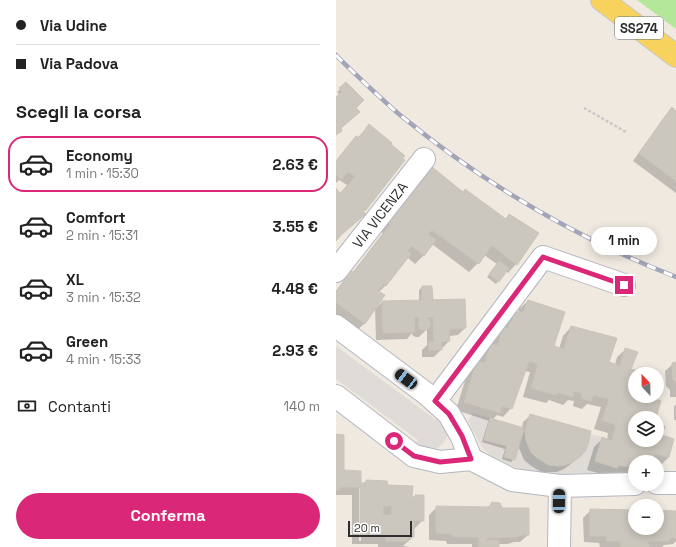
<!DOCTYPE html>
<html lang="it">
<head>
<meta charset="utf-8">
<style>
	body { margin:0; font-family:"Space Grotesk",sans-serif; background:#f2f2f2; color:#222; height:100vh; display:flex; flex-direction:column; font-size:15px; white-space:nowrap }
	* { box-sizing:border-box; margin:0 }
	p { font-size:13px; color:#767676 }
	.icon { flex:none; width:22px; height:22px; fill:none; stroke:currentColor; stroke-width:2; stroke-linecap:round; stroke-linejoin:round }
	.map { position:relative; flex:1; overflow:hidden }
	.panel { display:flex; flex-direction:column; background:#fff; width:336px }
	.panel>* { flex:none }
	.guide { display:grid; align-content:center; height:88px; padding:0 16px; background:#fff }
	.needle { width:26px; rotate:338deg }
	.buttons { position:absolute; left:292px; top:367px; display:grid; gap:8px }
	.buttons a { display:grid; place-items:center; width:36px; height:36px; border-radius:50%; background:#fff; box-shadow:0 2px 10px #0003; font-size:20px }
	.scale { position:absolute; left:12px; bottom:10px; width:64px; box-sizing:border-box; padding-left:4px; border:2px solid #2e2e2e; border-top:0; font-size:11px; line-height:14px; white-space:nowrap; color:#2e2e2e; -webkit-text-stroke:3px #fff; paint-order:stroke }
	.end { position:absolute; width:18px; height:18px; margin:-9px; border:5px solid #db2777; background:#fff; box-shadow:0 0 0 2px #fff }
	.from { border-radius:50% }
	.bubble { position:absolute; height:28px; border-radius:14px; background:#fff; box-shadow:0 2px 10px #0003; font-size:13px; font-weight:700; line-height:28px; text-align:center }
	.car { position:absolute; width:12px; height:24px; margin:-12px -6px; border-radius:5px; box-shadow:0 0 3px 1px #0007; background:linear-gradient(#222 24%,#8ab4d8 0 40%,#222 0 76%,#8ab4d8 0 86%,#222 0) }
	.guide b { display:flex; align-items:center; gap:14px; height:38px; font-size:15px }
	.guide b+b { border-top:1px solid #e0e0e0 }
	.guide i { width:10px; height:10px; background:#222 }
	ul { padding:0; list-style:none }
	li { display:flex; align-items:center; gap:12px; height:56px; margin:0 8px 6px; padding:0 8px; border:2px solid transparent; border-radius:16px }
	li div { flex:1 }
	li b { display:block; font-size:15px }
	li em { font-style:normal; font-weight:700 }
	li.active { border-color:#db2777 }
	li>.icon { width:36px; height:36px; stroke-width:1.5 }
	h2 { padding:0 16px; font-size:18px; line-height:48px }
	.pay { display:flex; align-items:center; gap:10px; height:44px; padding:0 16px; font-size:15px }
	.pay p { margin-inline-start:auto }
	.primary-button { display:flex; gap:8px; margin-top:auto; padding:8px 16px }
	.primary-button a { flex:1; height:46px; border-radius:24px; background:#db2777; color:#fff; font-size:16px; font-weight:700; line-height:46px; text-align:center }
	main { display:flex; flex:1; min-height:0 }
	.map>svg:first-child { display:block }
	.green { fill:#b5e79b }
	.plaza { fill:#dfdcd7 }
	.shadow { fill:#0003; fill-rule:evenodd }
	.building { fill:#cbc7be; stroke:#cbc5b9; fill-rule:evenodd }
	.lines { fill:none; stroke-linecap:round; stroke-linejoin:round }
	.minor-casing { stroke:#b4b6c1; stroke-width:24 }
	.major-casing { stroke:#c9c9c9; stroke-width:24 }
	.path { stroke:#c9c9c9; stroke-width:2.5; stroke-dasharray:3 2; stroke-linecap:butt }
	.minor { stroke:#fff; stroke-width:22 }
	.major { stroke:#f7d35d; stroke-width:22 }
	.rail-casing { stroke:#a2a5b8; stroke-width:4.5 }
	.rail { stroke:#fff; stroke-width:3; stroke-dasharray:9; stroke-linecap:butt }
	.route { stroke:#db2777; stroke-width:5 }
	.labels { text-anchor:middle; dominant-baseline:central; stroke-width:3; stroke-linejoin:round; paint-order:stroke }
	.shield { fill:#fff; stroke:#6d6d6d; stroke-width:1 }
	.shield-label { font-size:13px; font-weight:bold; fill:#2e2e2e }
	.street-label { font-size:14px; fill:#2e2e2e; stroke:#fff }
</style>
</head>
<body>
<main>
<section class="panel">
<div class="guide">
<b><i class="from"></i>Via Udine</b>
<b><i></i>Via Padova</b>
</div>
<h2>Scegli la corsa</h2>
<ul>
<li class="active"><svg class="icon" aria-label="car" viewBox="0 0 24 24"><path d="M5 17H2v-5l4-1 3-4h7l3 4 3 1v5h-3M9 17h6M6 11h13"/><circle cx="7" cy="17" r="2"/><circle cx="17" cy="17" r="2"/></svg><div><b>Economy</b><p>1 min · 15:30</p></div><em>2.63 €</em></li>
<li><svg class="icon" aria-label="car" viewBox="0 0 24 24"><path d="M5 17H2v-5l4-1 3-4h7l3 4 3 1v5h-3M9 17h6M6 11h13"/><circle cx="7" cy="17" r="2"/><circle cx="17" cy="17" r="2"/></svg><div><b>Comfort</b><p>2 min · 15:31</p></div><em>3.55 €</em></li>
<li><svg class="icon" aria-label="car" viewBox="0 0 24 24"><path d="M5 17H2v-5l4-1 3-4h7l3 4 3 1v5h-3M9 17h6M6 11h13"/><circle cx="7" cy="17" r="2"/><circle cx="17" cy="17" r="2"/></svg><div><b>XL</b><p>3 min · 15:32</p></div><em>4.48 €</em></li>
<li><svg class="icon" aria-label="car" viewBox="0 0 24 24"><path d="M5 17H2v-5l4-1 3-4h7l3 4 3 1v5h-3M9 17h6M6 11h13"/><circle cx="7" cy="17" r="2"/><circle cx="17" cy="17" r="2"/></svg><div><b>Green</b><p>4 min · 15:33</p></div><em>2.93 €</em></li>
</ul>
<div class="pay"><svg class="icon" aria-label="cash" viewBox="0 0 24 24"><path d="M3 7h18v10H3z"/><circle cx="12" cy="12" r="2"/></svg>Contanti<p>140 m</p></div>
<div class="primary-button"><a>Conferma</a></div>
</section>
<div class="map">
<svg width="340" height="547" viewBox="0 0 340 547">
	<rect width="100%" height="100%" fill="#efe9e0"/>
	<!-- green -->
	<path class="green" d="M301,0H340V29Z"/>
	<!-- plaza -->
	<g class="plaza">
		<path d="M0,346L100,420L104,415L112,433L110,439L106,444L100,449L92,451L78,446L82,440L0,379Z"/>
		<path d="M137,413L154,418L148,439L171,446L179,459L188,428H190L189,432L190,440L195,453L201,458L213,465L223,466L229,465L237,462L250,450L252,445L255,434L266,437L259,462L281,468L282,465L291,467L292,465L299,467V471L206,475L192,472L173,465L154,455L146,447L132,421Z"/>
	</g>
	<!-- shadow -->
	<g class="shadow">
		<path d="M10,83L19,108L23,112L4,129L5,130L0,135V99L4,95L1,92Z"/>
		<path d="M336,109L340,112V193L297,161L329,116Z"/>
		<path d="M33,126L53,144L65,158L26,212L28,214L0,240V190L4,194L11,185L3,180L0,183V161L12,146L20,137L21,138Z"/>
		<path d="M96,169L180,264L172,273L170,271L160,284L151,277L161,264L148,255L142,263L133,272L96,244L88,255L79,264L71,257L50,285L43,292L40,308L46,302L83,301V290L86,287H95L96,299L129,328L122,335L113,336V341L98,357H86V350L91,345V329L83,337H80L77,336L76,333L71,339L40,340L39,308L28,324L19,332L0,317V291L8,280L16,272H17L47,233L45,232L87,177Z"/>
		<path d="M192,301L217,347L223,349L227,336L235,327L272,363L279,365L281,357L290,349L294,370L308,374H299V396H312L311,398L319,418H299V440H321V425L325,436L337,439L333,457L324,466L321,465V462H299V473L296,472L292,476H282L275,473L272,476L251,470L258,447L266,439L271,440L272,433L258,429L265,407L251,404L246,409L237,406L238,401L232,400L227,405L213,400L210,403L187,397L194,372L188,371L175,408L167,417L161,415L156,420L186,428L187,422L195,415L244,455L236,463L228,469L221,472H205L194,465L188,460L183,448V443L178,459L175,462L166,459L169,449L146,442L152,422L153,421L120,410L132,371L141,362L143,363L146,353L155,344L156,345L158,337L166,328L169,329L170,321L178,313L182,314L183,309Z"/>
		<path d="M340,363V397H334V390L330,386L329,371L337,364Z"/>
		<path d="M340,404V420H338V407Z"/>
		<path d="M0,435L7,471L24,484H27L30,481L51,486L75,498H77L79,496L87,520L78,529H77V537L67,546L74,547H42V544H16V495H0ZM23,488H25V541H23Z"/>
		<path d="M156,503L165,509L192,535L184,542H178L172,544H162V547H136V544H111L110,541L93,540V515L101,507L151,508Z"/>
		<path d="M255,510L299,511V528H321V511L340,512V541L337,544L328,545L326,547H264L263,543L248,542L247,518Z"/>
	</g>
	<!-- building -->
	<g class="building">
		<path d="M10,82L28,100L20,108L3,88Z"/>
		<path d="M6,92L24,112L5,128L6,131L0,135V97Z"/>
		<path d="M336,107L340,111V181L303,153Z"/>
		<path d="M33,124L56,143L55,144L69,156L66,158L69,160L30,210L27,211L30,214L6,234L0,241V188L4,193L11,187L19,176L12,172L5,180L0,174V161L20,136L23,138Z"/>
		<path d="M96,167L127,192L129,189L170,219L173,214L203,233L181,265L156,245L143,264L96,230L92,234L100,240L88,256L76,246L71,251L75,254L50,286L48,283L42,291L49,295L29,324L0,302V293L16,271L18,272L55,224L52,223Z"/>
		<path d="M163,261L173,268L163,282L153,274Z"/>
		<path d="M86,286H96L97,300H86Z"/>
		<path d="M129,299L130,328L113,329L114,341L105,342L106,350H93V342H98L97,317H90L93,319L95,324L94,326L91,330H87L84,329L82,323L84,318L78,317L79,332L47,333L46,301Z"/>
		<path d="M192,300L229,312L218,346L228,349L235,326L281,338L273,362L284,366L289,348L302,352L295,369L309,373L299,374V396H306L325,401L320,418H299V440H321V424L329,426L326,435L338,439L333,457L319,454L317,462H299V467L292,465V467L282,465L281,468L259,461L266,437L276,441L280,425L266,420L273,399L257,395L255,401L245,398L246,393L238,391L237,397L221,392L220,395L195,388L202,364L193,361L176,409L166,406L164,413L128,402L141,361L149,363L155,343L162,346L166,327L172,329L174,322L176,323L178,312L187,313Z"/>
		<path d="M340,362V382L337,379L336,363Z"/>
		<path d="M194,414L255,431L252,445L250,450L245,456L237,462L229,465L223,466L213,465L201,458L195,452L190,440L189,431Z"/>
		<path d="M154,418L188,428L179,460L168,457L171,446L148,440Z"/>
		<path d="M0,434L8,435V470L25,471V483H30V480L51,481L52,485L77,486L76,497H79V495H88V521L78,520V537H72V541H50V536H24V487H4V490H0ZM47,506H56L55,515H47Z"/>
		<path d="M156,502L164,503L166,508H193V535H187L180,537L150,538V540H162L163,542V547H143V537H117V534L100,533V506L153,507Z"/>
		<path d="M254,509L299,510V528H321V510L340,511V538H334L333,541H312L313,547H285L284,541H271L270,536H254Z"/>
	</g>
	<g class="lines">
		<!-- minor casing -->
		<g class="minor-casing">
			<g id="minor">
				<path d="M0,271L88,159"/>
				<path d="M0,326L92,395L113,414L126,437L135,459"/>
				<path d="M0,396L78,456L104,462L135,459L176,480L224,486L299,484"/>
				<path d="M99,401L207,257L288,285"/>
				<path d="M321,483H340"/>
				<path d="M223,547L224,486"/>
			</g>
		</g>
		<!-- major casing -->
		<g class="major-casing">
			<path id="major" d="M266,0L340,56"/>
		</g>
		<!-- path -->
		<path class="path" d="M248,108L290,132"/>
		<!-- minor -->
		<use href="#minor" class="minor"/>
		<!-- major -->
		<use href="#major" class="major"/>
		<!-- rail casing -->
		<g class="rail-casing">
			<path id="rail" d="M0,55C10,66 22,76 33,87C43,96 53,106 64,115C147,183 240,238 340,277"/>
		</g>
		<!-- rail -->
		<use href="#rail" class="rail"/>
	</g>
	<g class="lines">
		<!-- route -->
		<path class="route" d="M58,441L78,456L104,462L135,459L126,436L113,414L99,401L207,257L288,285"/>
	</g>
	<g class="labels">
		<!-- shield labels -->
		<rect class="shield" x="279" y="17" width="48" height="22" rx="3"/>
		<g class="shield-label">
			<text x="303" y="28">SS274</text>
		</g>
		<!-- street labels -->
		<g class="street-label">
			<text transform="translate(44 215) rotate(-52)">VIA VICENZA</text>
		</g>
	</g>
</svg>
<div class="buttons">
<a><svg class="needle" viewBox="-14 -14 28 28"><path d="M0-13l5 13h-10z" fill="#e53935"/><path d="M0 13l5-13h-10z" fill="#767676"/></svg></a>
<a><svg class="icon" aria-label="layers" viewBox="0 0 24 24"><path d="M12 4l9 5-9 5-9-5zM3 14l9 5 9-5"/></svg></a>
<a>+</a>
<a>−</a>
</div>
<div class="scale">20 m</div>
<i class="end from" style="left:58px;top:441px"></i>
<i class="end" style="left:288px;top:285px"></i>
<div class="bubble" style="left:255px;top:227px;width:66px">1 min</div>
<i class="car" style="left:70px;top:379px;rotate:307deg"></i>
<i class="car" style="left:223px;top:501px;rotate:1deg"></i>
</div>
</main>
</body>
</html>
